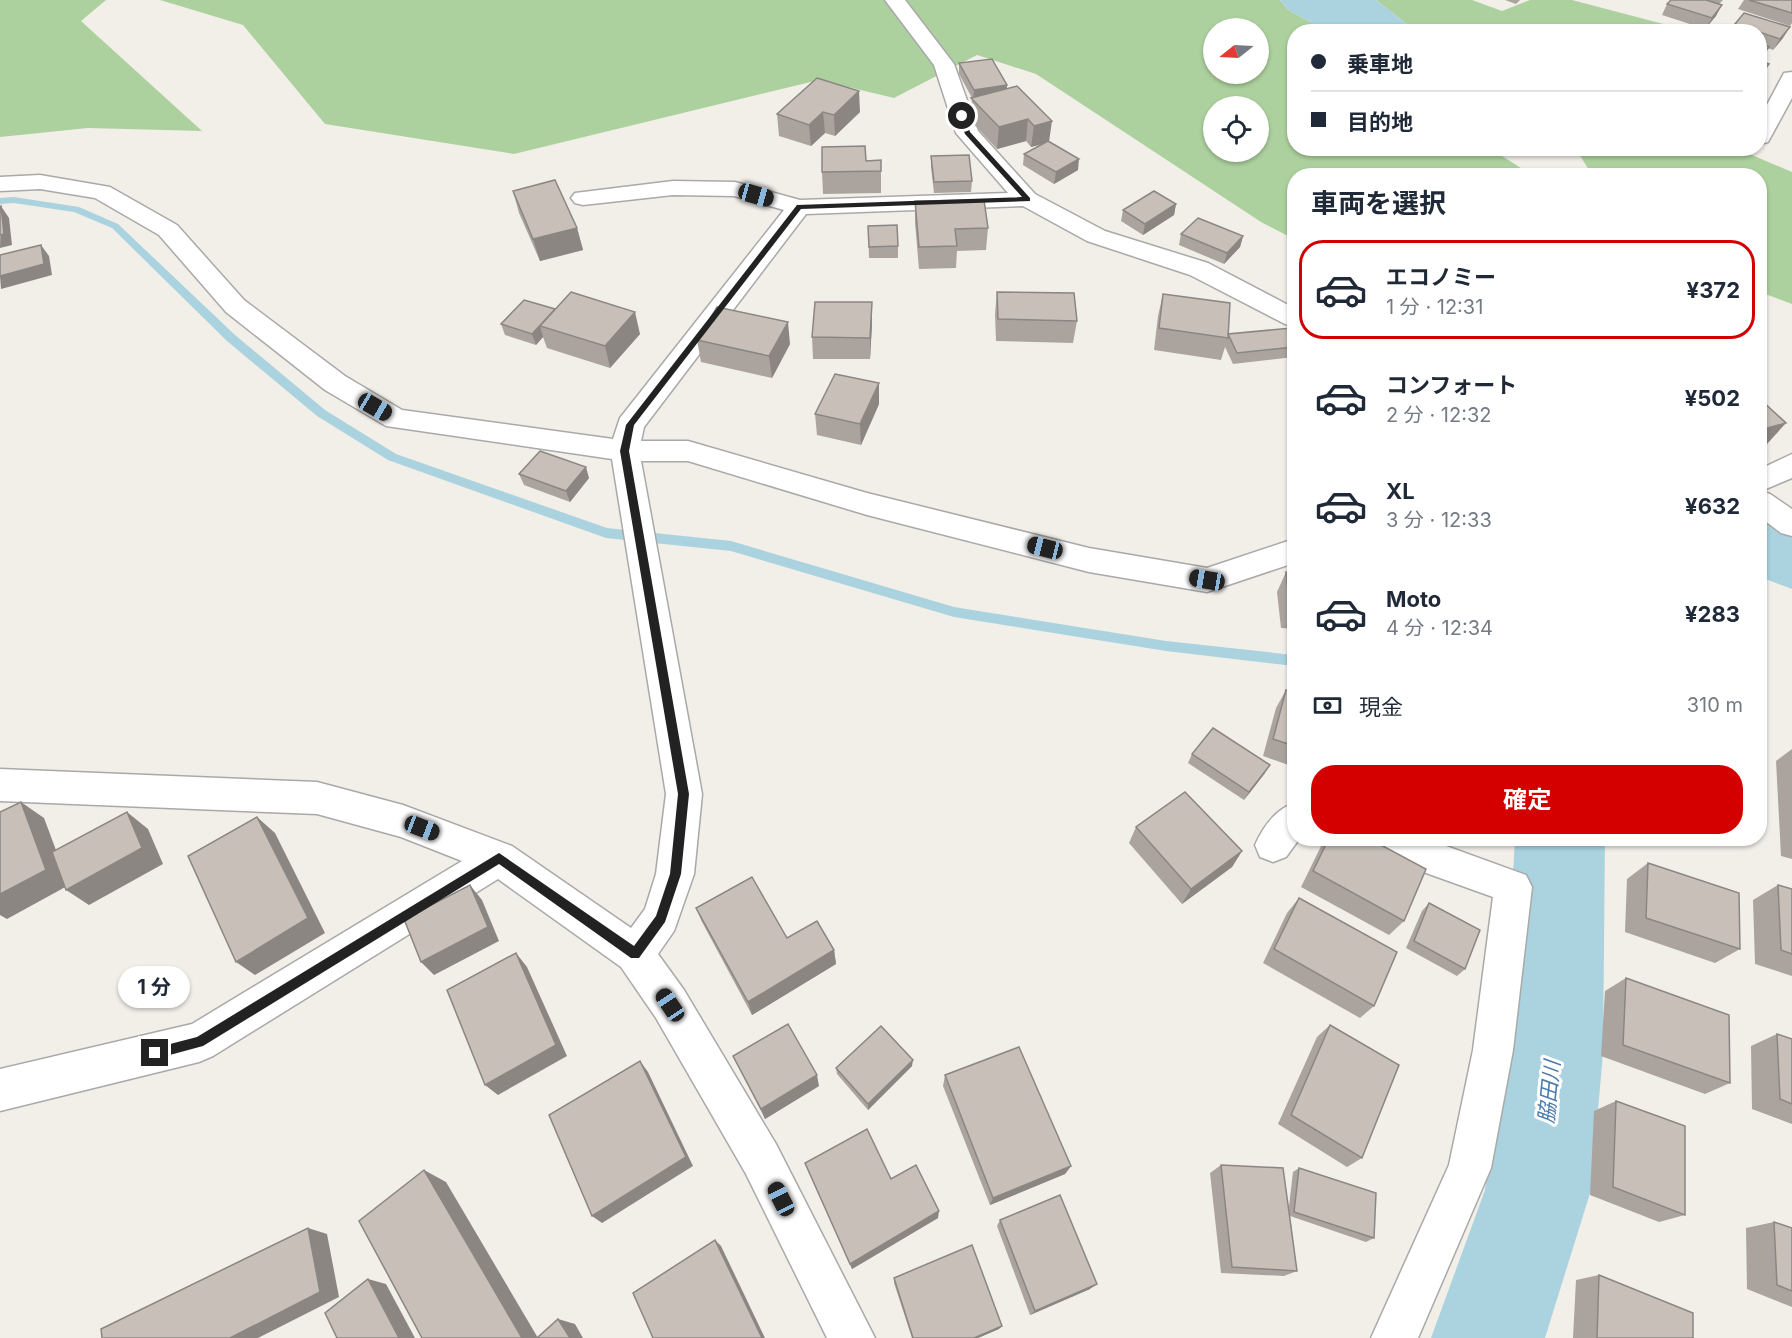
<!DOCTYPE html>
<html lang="ja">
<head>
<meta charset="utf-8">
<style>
	body { margin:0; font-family:Inter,"Noto Sans JP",sans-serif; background:#f6f6f7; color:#1f2937; height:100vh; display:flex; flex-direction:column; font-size:22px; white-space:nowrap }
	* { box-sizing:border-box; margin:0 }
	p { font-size:20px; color:#747a83 }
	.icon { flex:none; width:33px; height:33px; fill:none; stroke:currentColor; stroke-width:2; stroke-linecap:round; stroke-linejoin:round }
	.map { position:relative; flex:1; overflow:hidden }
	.panel { position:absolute; left:1287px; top:168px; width:480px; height:678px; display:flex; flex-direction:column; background:#fff; border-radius:24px; box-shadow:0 2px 4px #0004 }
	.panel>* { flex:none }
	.top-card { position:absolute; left:1287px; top:24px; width:480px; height:132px; border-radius:24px; box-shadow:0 2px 4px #0004; display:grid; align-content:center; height:132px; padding:0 24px; background:#fff }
	.needle { width:39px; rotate:252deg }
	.fabs { position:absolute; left:1203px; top:18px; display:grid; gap:12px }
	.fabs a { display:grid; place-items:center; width:66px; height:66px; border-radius:50%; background:#fff; box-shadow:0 2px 4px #0004; font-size:30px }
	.end { position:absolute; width:27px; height:27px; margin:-14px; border:8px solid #222; background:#fff; box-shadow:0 0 0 3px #fff }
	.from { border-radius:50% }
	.bubble { position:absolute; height:42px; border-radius:21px; background:#fff; box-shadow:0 2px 4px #0004; font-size:20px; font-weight:700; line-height:42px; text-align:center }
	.car { position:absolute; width:18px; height:36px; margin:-18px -9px; border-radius:8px; box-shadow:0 0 4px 2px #0007; background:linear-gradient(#222 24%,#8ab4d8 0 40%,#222 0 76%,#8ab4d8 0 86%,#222 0) }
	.top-card b { display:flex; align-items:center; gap:21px; height:57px; font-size:22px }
	.top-card b+b { border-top:2px solid #e0e1e3 }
	.top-card i { width:15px; height:15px; background:#1f2937 }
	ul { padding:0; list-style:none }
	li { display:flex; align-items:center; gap:18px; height:99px; margin:0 12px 9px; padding:0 12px; border:3px solid transparent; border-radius:24px }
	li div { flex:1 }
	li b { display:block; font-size:22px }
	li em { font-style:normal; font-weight:700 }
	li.selected { border-color:#d40000 }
	li>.icon { width:54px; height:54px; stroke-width:1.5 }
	h2 { padding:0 24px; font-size:27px; line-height:72px }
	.pay { display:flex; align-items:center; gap:15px; height:66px; padding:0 24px; font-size:22px }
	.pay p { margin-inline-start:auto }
	.action { display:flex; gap:12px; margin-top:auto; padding:12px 24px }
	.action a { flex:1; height:69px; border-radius:24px; background:#d40000; color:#fff; font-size:24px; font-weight:700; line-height:69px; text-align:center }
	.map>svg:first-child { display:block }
	.forest { fill:#add19e; fill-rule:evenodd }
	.water { fill:#aad3df }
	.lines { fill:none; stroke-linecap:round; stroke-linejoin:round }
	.stream { fill:#aad3df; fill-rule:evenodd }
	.river { fill:#aad3df; fill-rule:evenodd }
	.street-casing { stroke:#a9a9a9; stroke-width:3 }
	.street { fill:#fff; fill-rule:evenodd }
	.wall { fill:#aba49e }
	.shaded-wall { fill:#8b8681 }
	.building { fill:#c7bfb8; stroke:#8b8681; stroke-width:1.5 }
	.route { fill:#222 }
	.labels { text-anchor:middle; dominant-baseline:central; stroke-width:6; stroke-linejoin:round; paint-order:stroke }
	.near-water-label { font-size:21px; font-style:italic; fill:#4a7aab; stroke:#fff }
</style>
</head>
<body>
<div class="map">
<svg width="1792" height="1338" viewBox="0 0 1792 1338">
	<rect width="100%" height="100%" fill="#f2efe9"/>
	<!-- forest -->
	<g class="forest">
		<path d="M0,0H106L81,21L202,131L88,128L0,137Z"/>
		<path d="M160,0H1280L1288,10L1327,31L1294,32V148L1491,149L1532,175L1294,176V239L1261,222L1036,74L977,55L894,98L819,80L514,154L325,124L243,25ZM1214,28H1258V74H1214ZM1214,106H1258V152H1214Z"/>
		<path d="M1376,0H1472L1502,11L1530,0H1572L1690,31H1416Z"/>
		<path d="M1576,149H1738L1792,172V304L1760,292V176L1592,175Z"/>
	</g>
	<!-- water -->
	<path class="water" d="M1280,0H1376L1416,31H1327L1288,10Z"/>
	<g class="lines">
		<!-- stream -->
		<path class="stream" d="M14,197L79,207L118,224L235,335L325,410L396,454L607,528L731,541L954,607L1166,641L1294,655V666L1166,651L954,617L731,551L606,538L388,460L317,416L227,341L112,228L74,212L14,203L0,204V198Z"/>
		<!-- river -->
		<g class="river">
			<path d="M1760,511L1792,523V589L1760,577Z"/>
			<path d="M1515,838H1605L1603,1053L1591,1190L1545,1338H1431L1485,1190L1503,1053Z"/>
		</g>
		<!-- street casing -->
		<g class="street-casing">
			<g id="street">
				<path d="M885,0H905L954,64L978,131L1035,194L1105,231L1208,263L1294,308V326L1285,324L1190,275L1087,241L1023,206L806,214L644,427L641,441H688L867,493L1089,548L1207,568L1294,539V563L1207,592L1089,572L867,515L688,461H641L702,794L694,874L674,931L658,954L684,990L776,1144L875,1338H827L746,1174L656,1018L621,967L498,879L213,1056L199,1062L0,1111V1069L192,1024L462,861L401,837L317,814L0,801V769L317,782L403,805L512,846L631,928L645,909L656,874L666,794L612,459L386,426L325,390L226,312L159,235L95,198L40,189L0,191V177L40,175L110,187L177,225L244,300L345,376L402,410L613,439L620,418L784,210L734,196L673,195L583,205L575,203L571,198L575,193L673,181L735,182L800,200L1008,193L956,133L934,65Z"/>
				<path d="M1792,72V98L1768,142L1760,144V118L1784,73Z"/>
				<path d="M1792,454V478L1761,491L1770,494L1792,509V536L1781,533L1760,517V469Z"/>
				<path d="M1294,803V838H1300L1286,857L1273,862L1260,857L1255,845C1263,827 1275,810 1294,803Z"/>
				<path d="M1357,838H1424L1526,875L1532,887L1513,1050L1491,1168L1418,1338H1371L1449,1165L1473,1050L1493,897L1362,850Z"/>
			</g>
		</g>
		<!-- street -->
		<use href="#street" class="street"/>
	</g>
	<!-- wall -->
	<g class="wall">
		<path d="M1505,0H1520L1516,4Z"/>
		<path d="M1671,0H1723L1719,4L1716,16L1705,29L1662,15L1667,4Z"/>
		<path d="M1744,0H1792V23L1790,26L1738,9Z"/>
		<path d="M1735,24L1783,38L1773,50L1768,48L1760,61V32H1731Z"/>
		<path d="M959,63L1007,85V89L1049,142L1078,170L1054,184L1023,165L1024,154L1039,145L1031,147L1026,141L997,149L970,120L972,98L959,74Z"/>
		<path d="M817,78L860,112L835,136L825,133L811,146L779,136L777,114Z"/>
		<path d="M931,156L972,181L971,192L934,193L931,167Z"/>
		<path d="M881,160V193L823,194L822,172L866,161Z"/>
		<path d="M513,191L577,228L583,250L540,261L519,213Z"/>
		<path d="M915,201L988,228L986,250L957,251L956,268L919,269L915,223Z"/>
		<path d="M1176,204L1174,215L1143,235L1121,221L1123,210Z"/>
		<path d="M868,226L898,246V258H869Z"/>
		<path d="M1181,234L1243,236L1240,247L1224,264L1179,245Z"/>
		<path d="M997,292L1077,321L1073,343L996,341L995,314Z"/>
		<path d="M1163,294L1228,334L1294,333V357L1233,364L1225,347L1221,360L1154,350L1158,316Z"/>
		<path d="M555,310L640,334L610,368L547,348L543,337L536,345L505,335L501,324Z"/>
		<path d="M872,324L870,359H813L812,337Z"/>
		<path d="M697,340L790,344L772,378L701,362Z"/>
		<path d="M879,404L861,445L817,435L815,414Z"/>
		<path d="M519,474L589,478L570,502L524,485Z"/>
		<path d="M1286,572L1294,573V629L1281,628L1277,592Z"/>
		<path d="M1286,690L1294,693V767L1263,756L1276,708Z"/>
		<path d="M1792,749V859L1781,856L1776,761Z"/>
		<path d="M1192,754L1265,773L1244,800L1188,763Z"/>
		<path d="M1136,827L1242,851L1232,867L1182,904L1129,843Z"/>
		<path d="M1325,838H1368L1404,921L1389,935L1301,887Z"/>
		<path d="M1479,838H1491L1488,841Z"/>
		<path d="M1648,863L1740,949L1715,963L1625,932L1627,879Z"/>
		<path d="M1778,885L1792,889V976L1755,964L1753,900Z"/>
		<path d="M1299,898L1374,1006L1360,1018L1263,963L1287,913Z"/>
		<path d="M1429,903L1465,969L1457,976L1406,948L1422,911Z"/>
		<path d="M696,908L787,938L834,950L836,964L752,1015L702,922Z"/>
		<path d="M1626,978L1730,1083L1705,1094L1601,1056L1605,991Z"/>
		<path d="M1330,1025L1362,1158L1347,1167L1278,1124L1317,1037Z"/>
		<path d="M1777,1034L1792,1039V1124L1752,1109L1751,1046Z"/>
		<path d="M733,1056L819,1086L765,1119Z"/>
		<path d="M912,1066L868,1110L837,1074L836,1068Z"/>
		<path d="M945,1075L1071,1166L1065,1174L990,1205L943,1086Z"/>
		<path d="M1616,1101L1685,1215L1659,1222L1590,1195L1594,1111Z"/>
		<path d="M805,1163L891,1179L938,1218L852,1269Z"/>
		<path d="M1221,1165L1289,1206L1293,1172L1299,1168L1374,1238L1366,1242L1290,1216L1297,1271L1284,1276L1221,1273L1210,1173Z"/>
		<path d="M1000,1220L1090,1289L1030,1315L997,1226Z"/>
		<path d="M1774,1222L1792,1228V1307L1747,1289L1746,1228Z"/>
		<path d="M1599,1275L1693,1338H1573L1576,1280Z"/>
		<path d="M894,1278L999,1329L978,1338H912L894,1283Z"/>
	</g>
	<!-- shaded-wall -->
	<g class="shaded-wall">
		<path d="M1722,5L1716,16L1705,29L1712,18Z"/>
		<path d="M1790,27L1783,38L1773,50L1780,39Z"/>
		<path d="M1007,85L1006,96L973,101L974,90Z"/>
		<path d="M859,91L860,112L835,136L834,115Z"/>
		<path d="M823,112L825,133L811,146L809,125Z"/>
		<path d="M1028,119L1026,141L997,149L999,127Z"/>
		<path d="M1052,121L1049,142L1031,147L1034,126Z"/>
		<path d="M1079,159L1078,170L1054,184L1056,172Z"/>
		<path d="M1176,204L1174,215L1143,235L1145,224Z"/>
		<path d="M1,206L9,218L12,245L0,248Z"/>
		<path d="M577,228L583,250L540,261L533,239Z"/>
		<path d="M1243,236L1240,247L1224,264L1227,253Z"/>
		<path d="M41,245L49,256L52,275L1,289L0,276Z"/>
		<path d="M872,302V324L870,359V338Z"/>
		<path d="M555,309L540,326L543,337L536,345L532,334Z"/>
		<path d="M635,312L640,334L610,368L605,346Z"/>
		<path d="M788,322L790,344L772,378L769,356Z"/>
		<path d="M879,383V404L861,445L860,424Z"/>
		<path d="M1786,423L1767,444L1760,446V430Z"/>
		<path d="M586,467L589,478L570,502L566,491Z"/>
		<path d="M1270,765L1265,773L1244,800L1249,792Z"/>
		<path d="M21,802L44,818L69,885L7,919L0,915V894Z"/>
		<path d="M127,812L148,829L163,864L89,905L66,890Z"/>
		<path d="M257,817L275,833L325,933L255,975L236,962Z"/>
		<path d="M1242,851L1232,867L1182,904L1191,889Z"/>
		<path d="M470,885L482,900L499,941L434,975L421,962Z"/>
		<path d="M834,950L836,964L752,1015L748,1002Z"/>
		<path d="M516,953L527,967L567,1056L498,1095L485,1085Z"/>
		<path d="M913,1060L912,1066L868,1110V1104Z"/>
		<path d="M640,1061L648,1072L693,1166L602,1223L592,1216Z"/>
		<path d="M817,1075L819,1086L765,1119L761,1109Z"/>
		<path d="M1071,1166L1065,1174L990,1205L993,1198Z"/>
		<path d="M424,1170L446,1182L538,1338H522Z"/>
		<path d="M939,1211L938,1218L852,1269L850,1264Z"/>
		<path d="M308,1228L327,1234L339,1297L258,1338H230Z"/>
		<path d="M715,1240L721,1246L765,1338H762Z"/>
		<path d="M368,1279L386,1284L415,1338H399Z"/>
		<path d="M1097,1284L1090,1289L1030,1315L1035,1311Z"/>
		<path d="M558,1319L575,1324L583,1338H570Z"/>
		<path d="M1002,1326L999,1329L978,1338H974Z"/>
	</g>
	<!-- building -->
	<g class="building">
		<path d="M1671,0H1706L1722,5L1712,18L1667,4Z"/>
		<path d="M1749,0H1792V13Z"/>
		<path d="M1744,13L1790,27L1780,39L1735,24Z"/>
		<path d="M1760,44L1769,47L1760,59Z"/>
		<path d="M992,59L1007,85L974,90L959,63Z"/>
		<path d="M1760,61L1769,64L1760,76Z"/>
		<path d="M817,78L859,91L834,115L823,112L809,125L777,114Z"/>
		<path d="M1017,86L1052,121L1034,126L1028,119L999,127L971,98Z"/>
		<path d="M1048,141L1079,159L1056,172L1024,154Z"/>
		<path d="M865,146L866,161L881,160V171L822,172V147Z"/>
		<path d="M969,155L972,181L934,182L931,156Z"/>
		<path d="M555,180L577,228L533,239L513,191Z"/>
		<path d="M1154,191L1176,204L1145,224L1123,210Z"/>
		<path d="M984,200L988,228L955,229L957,246L919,247L915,201Z"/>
		<path d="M1,206L4,234L0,235V207Z"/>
		<path d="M1198,218L1243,236L1227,253L1181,234Z"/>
		<path d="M897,225L898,246L869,247L868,226Z"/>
		<path d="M41,245L44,264L0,276V255Z"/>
		<path d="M571,292L635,312L605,346L540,326Z"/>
		<path d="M997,292L1074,293L1077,321L998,319Z"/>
		<path d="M1163,294L1230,303L1228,338L1159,328Z"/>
		<path d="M524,300L555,309L532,334L501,324Z"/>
		<path d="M815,302H872L870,338L812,337Z"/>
		<path d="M717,307L788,322L769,356L697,340Z"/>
		<path d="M1292,328L1294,333V347L1237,353L1228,334Z"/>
		<path d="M835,374L879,383L860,424L815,414Z"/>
		<path d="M1760,399L1786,423L1760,430Z"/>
		<path d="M540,451L586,467L566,491L519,474Z"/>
		<path d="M1286,572L1294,573V609H1290Z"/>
		<path d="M1286,690L1294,693V746L1273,739Z"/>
		<path d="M1213,728L1270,765L1249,792L1192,754Z"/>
		<path d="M1185,792L1242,851L1191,889L1136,827Z"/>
		<path d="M21,802L46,870L0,894V812Z"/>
		<path d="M127,812L142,848L66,890L52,852Z"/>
		<path d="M257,817L308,918L236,962L188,856Z"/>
		<path d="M1329,838H1368L1426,869L1404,921L1313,871Z"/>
		<path d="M1648,863L1739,893L1740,949L1646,918Z"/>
		<path d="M752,877L787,938L817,921L834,950L748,1002L696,908Z"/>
		<path d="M470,885L488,927L421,962L404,919Z"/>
		<path d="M1778,885L1792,889V954L1781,950Z"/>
		<path d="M1299,898L1397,952L1374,1006L1274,949Z"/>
		<path d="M1429,903L1480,930L1465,969L1414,941Z"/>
		<path d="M516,953L556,1045L485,1085L447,990Z"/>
		<path d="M1626,978L1729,1015L1730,1083L1623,1045Z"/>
		<path d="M788,1024L817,1075L761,1109L733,1056Z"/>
		<path d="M1330,1025L1399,1065L1362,1158L1291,1115Z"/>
		<path d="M881,1026L913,1060L868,1104L836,1068Z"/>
		<path d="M1777,1034L1792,1039V1104L1780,1099Z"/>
		<path d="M1019,1047L1071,1166L993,1198L945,1075Z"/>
		<path d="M640,1061L686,1157L592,1216L549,1115Z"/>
		<path d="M1616,1101L1685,1126V1215L1613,1187Z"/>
		<path d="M867,1129L891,1179L916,1165L939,1211L850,1264L805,1163Z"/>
		<path d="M1221,1165L1283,1168L1297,1271L1232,1267Z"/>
		<path d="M1299,1168L1376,1193L1374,1238L1294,1212Z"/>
		<path d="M424,1170L522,1338H422L359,1221Z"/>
		<path d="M1060,1195L1097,1284L1035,1311L1000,1220Z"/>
		<path d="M1774,1222L1792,1228V1291L1777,1285Z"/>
		<path d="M308,1228L320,1292L230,1338H102L101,1329Z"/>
		<path d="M715,1240L762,1338H653L633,1293Z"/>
		<path d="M972,1245L1002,1326L974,1338H913L894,1278Z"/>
		<path d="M1599,1275L1693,1313V1338H1597Z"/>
		<path d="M368,1279L399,1338H337L325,1313Z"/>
		<path d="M558,1319L570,1338H537Z"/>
	</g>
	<!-- route -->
	<path class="route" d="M962,114L965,116L970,132L1030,198V201L801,209L634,425L629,451L689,794L681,874L665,922L639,958H631L499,864L203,1046L155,1059L151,1057V1049L197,1037L499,853L634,946L656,916L670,874L678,794L620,451L626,425L797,205L1022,197L965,134L958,116Z"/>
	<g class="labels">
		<!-- near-water labels -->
		<g class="near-water-label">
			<text transform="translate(1549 1092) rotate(-84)">脇田川</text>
		</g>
	</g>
</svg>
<div class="fabs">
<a><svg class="needle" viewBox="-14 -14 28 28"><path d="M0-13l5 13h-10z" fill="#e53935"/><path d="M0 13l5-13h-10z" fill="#747a83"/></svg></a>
<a><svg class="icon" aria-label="locate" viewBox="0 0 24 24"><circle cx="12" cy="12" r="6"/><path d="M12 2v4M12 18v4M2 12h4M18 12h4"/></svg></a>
</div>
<i class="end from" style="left:962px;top:116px"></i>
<i class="end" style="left:155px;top:1053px"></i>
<div class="bubble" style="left:118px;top:966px;width:72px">1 分</div>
<i class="car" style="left:756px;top:195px;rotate:106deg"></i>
<i class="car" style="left:375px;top:407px;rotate:120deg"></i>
<i class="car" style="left:1045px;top:548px;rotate:284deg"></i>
<i class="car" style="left:1207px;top:580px;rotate:280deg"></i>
<i class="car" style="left:422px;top:828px;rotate:111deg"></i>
<i class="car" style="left:670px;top:1005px;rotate:326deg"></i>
<i class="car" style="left:781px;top:1199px;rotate:333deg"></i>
<div class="top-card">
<b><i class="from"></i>乗車地</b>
<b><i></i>目的地</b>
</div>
<section class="panel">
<h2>車両を選択</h2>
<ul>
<li class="selected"><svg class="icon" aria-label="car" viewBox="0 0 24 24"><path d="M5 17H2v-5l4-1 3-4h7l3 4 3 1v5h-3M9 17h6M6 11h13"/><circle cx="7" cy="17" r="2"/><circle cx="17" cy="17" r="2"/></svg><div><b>エコノミー</b><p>1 分 · 12:31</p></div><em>¥372</em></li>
<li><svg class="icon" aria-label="car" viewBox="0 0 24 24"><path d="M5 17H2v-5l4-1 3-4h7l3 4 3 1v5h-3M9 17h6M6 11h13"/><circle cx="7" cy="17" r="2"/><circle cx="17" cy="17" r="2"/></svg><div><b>コンフォート</b><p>2 分 · 12:32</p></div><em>¥502</em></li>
<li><svg class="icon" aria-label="car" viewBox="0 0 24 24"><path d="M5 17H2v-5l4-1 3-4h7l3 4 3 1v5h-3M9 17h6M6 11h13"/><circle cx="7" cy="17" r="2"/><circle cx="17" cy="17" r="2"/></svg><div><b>XL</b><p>3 分 · 12:33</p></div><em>¥632</em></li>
<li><svg class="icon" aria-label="car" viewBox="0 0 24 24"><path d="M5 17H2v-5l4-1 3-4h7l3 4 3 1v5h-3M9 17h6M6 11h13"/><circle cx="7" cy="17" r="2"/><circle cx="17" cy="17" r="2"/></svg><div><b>Moto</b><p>4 分 · 12:34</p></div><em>¥283</em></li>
</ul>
<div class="pay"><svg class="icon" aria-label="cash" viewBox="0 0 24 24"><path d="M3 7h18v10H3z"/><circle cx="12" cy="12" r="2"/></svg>現金<p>310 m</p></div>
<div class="action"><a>確定</a></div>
</section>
</div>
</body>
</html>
